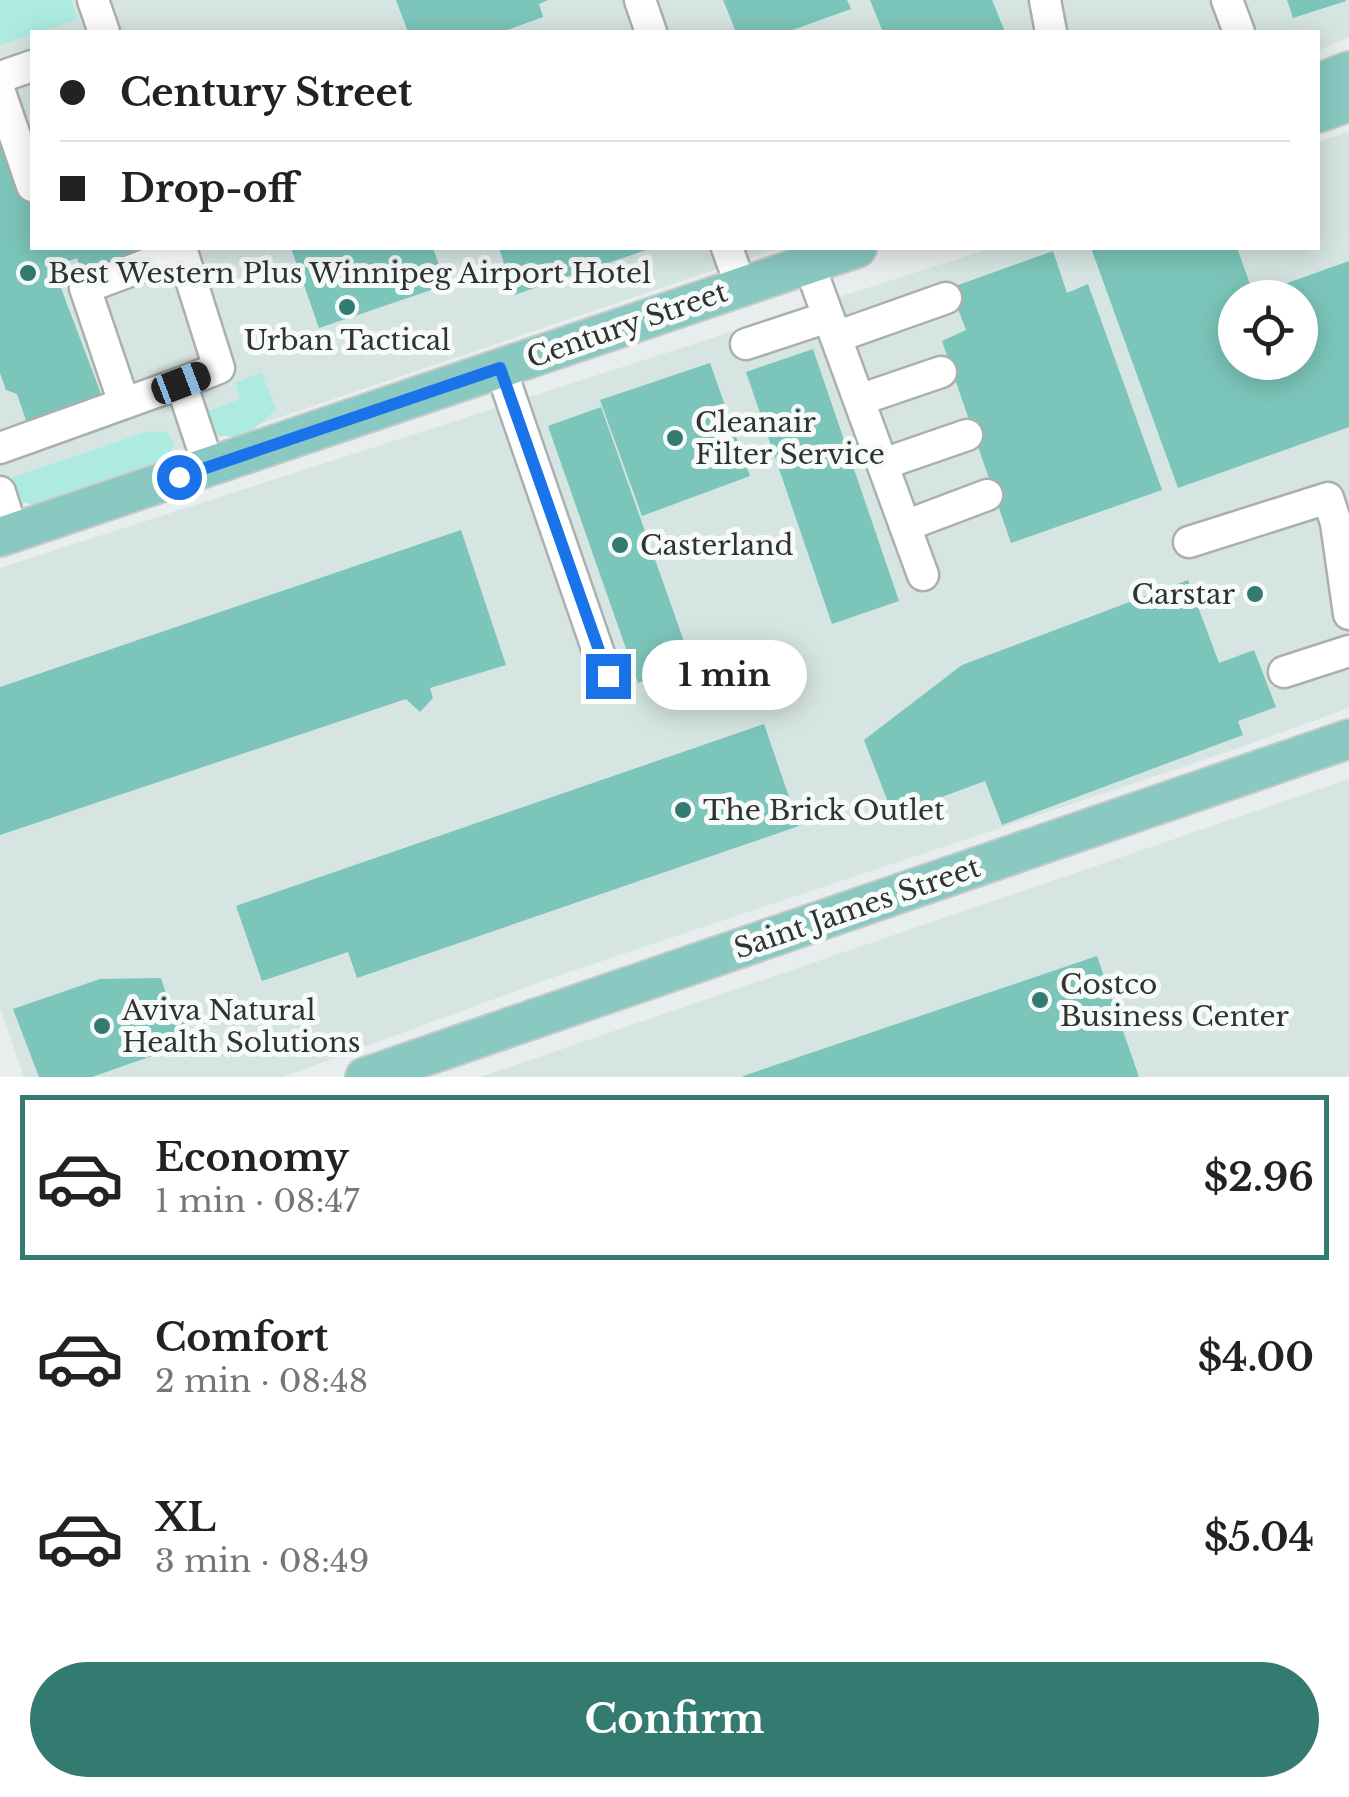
<!DOCTYPE html>
<html lang="en">
<head>
<meta charset="utf-8">
<style>
	body { margin:0; font-family:"Libre Baskerville",serif; background:#f2f2f2; color:#222; height:100vh; display:flex; flex-direction:column; font-size:38px; white-space:nowrap }
	* { box-sizing:border-box; margin:0 }
	p { font-size:32px; color:#767676 }
	.icon { flex:none; width:55px; height:55px; fill:none; stroke:currentColor; stroke-width:2; stroke-linecap:round; stroke-linejoin:round }
	.map { position:relative; height:1077px; overflow:hidden }
	.sheet { display:flex; flex-direction:column; background:#fff; flex:1 }
	.sheet>* { flex:none }
	.guide { position:absolute; left:30px; top:30px; width:1290px; height:220px; border-radius:0px; box-shadow:0 5px 25px #0003; display:grid; align-content:center; height:220px; padding:0 30px; background:#fff }
	.tools { position:absolute; left:1218px; top:280px; display:grid; gap:20px }
	.tools a { display:grid; place-items:center; width:100px; height:100px; border-radius:50%; background:#fff; box-shadow:0 5px 25px #0003; font-size:50px }
	.end { position:absolute; width:45px; height:45px; margin:-22px; border:12px solid #1a73e8; background:#fff; box-shadow:0 0 0 5px #fff }
	.from { border-radius:50% }
	.bubble { position:absolute; height:70px; border-radius:35px; background:#fff; box-shadow:0 5px 25px #0003; font-size:32px; font-weight:800; line-height:70px; text-align:center }
	.car { position:absolute; width:30px; height:60px; margin:-30px -15px; border-radius:12px; box-shadow:0 0 8px 2px #0007; background:linear-gradient(#222 24%,#8ab4d8 0 40%,#222 0 76%,#8ab4d8 0 86%,#222 0) }
	.guide b { display:flex; align-items:center; gap:35px; height:95px; font-size:38px }
	.guide b+b { border-top:2px solid #e0e0e0 }
	.guide i { width:25px; height:25px; background:#222 }
	ul { padding:18px 0 0; list-style:none }
	li { display:flex; align-items:center; gap:30px; height:165px; margin:0 20px 15px; padding:0 10px; border:5px solid transparent; border-radius:0px }
	li div { flex:1 }
	li b { display:block; font-size:38px }
	li em { font-style:normal; font-weight:800 }
	li.active { border-color:#337a71 }
	li>.icon { width:90px; height:90px; stroke-width:1.5 }
	.primary-button { display:flex; gap:20px; margin-top:auto; padding:20px 30px }
	.primary-button a { flex:1; height:115px; border-radius:60px; background:#337a71; color:#fff; font-size:40px; font-weight:800; line-height:115px; text-align:center }
	.map>svg:first-child { display:block }
	.built { fill:#d6e5e2; fill-rule:evenodd }
	.green { fill:#adebe1 }
	.building { fill:#7cc5ba; fill-rule:evenodd }
	.lines { fill:none; stroke-linecap:round; stroke-linejoin:round }
	.minor-casing { stroke:#abb0af; stroke-width:35 }
	.major-casing { stroke:#c9caca; stroke-width:42 }
	.minor { stroke:#fff; stroke-width:30 }
	.major { stroke:#89c9c2; stroke-width:38 }
	.route { stroke:#1a73e8; stroke-width:12 }
	.poi-dot { fill:#337a71; stroke:#f6fbfa; stroke-width:4 }
	.labels { text-anchor:middle; dominant-baseline:central; stroke-width:10; stroke-linejoin:round; paint-order:stroke }
	.poi-label { font-size:28px; fill:#313333; stroke:#f6fbfa; text-anchor:start }
	.street-label { font-size:28px; fill:#313333; stroke:#f6fbfa }
</style>
</head>
<body>
<div class="map">
<svg width="1349" height="1077" viewBox="0 0 1349 1077">
	<rect width="100%" height="100%" fill="#e8eeed"/>
	<!-- built -->
	<g class="built">
		<path d="M0,0H1349V37L1318,51V32H32V248H779L0,512Z"/>
		<path d="M1349,132V708L1233,750L554,977L283,1077H24L0,1008V568L991,248H1318V142ZM1235,298H1300V362H1235Z"/>
		<path d="M1349,779V1077H480Z"/>
	</g>
	<!-- green -->
	<g class="green">
		<path d="M4,0H71L78,19L0,45V1Z"/>
		<path d="M261,372L276,409C258,428 236,446 211,431L202,413L240,399L235,383Z"/>
		<path d="M149,431L166,432L174,442L168,458L32,505L15,498L11,488L13,477Z"/>
	</g>
	<!-- building -->
	<g class="building">
		<path d="M396,0H548L539,4L543,17L502,32H408Z"/>
		<path d="M723,0H847L851,9L787,32H736Z"/>
		<path d="M870,0H992L1005,32H883Z"/>
		<path d="M1287,0H1346V1L1293,18Z"/>
		<path d="M0,117L32,205V248H171L84,279L77,258L53,267L103,399L29,429L17,394L6,390L0,373Z"/>
		<path d="M291,248H433L446,285L319,328Z"/>
		<path d="M499,248H652L514,295Z"/>
		<path d="M1091,248H1237L1254,295L1349,261V427L1178,488ZM1235,298H1300V362H1235Z"/>
		<path d="M1053,251L1067,293L1088,284L1162,490L1011,543L942,341L966,330L950,288Z"/>
		<path d="M813,349L899,601L832,624L746,372Z"/>
		<path d="M710,363L750,476L642,516L600,400Z"/>
		<path d="M601,407L692,664L638,683L548,426Z"/>
		<path d="M461,530L506,665L430,688L433,698L420,712L406,699L0,835V687Z"/>
		<path d="M1188,580L1219,663L1254,650L1276,707L1238,721L1243,735L1002,825L985,781L893,815L864,740L962,665Z"/>
		<path d="M764,724L799,826L357,978L348,952L262,981L236,906Z"/>
		<path d="M1097,956L1139,1077H743V1076Z"/>
		<path d="M161,978L171,1009L187,1023L181,1029L186,1044L92,1077H39L13,1009L100,979Z"/>
	</g>
	<g class="lines">
		<!-- minor casing -->
		<g class="minor-casing">
			<g id="minor">
				<path d="M93,0L104,32"/>
				<path d="M640,0L651,32"/>
				<path d="M1045,0L1051,32"/>
				<path d="M1227,0L1239,32"/>
				<path d="M0,77L32,66"/>
				<path d="M0,92L32,186"/>
				<path d="M181,248L219,368L181,383L209,467"/>
				<path d="M727,248L741,286"/>
				<path d="M809,264L923,575"/>
				<path d="M836,337L946,298"/>
				<path d="M746,344L828,317"/>
				<path d="M500,367L607,677"/>
				<path d="M859,400L941,372"/>
				<path d="M124,403L85,288L182,251"/>
				<path d="M0,448L181,383"/>
				<path d="M883,464L967,435"/>
				<path d="M0,492L13,533"/>
				<path d="M905,526L987,495"/>
				<path d="M1189,542L1328,498L1336,523L1349,614"/>
				<path d="M1284,672L1349,651"/>
			</g>
		</g>
		<!-- major casing -->
		<g class="major-casing">
			<g id="major">
				<path d="M1318,83L1349,71"/>
				<path d="M1318,113L1349,102"/>
				<path d="M0,537L857,248"/>
				<path d="M365,1077L1349,739"/>
			</g>
		</g>
		<!-- minor -->
		<use href="#minor" class="minor"/>
		<!-- major -->
		<use href="#major" class="major"/>
	</g>
	<g class="lines">
		<!-- route -->
		<path class="route" d="M179,477L500,368L608,676"/>
	</g>
	<!-- markers -->
	<g class="poi-dot">
		<circle cx="28" cy="273" r="10"/>
		<circle cx="347" cy="307" r="10"/>
		<circle cx="675" cy="438" r="10"/>
		<circle cx="620" cy="545" r="10"/>
		<circle cx="1255" cy="594" r="10"/>
		<circle cx="683" cy="810" r="10"/>
		<circle cx="1040" cy="1000" r="10"/>
		<circle cx="102" cy="1026" r="10"/>
	</g>
	<g class="labels">
		<!-- poi labels -->
		<g class="poi-label">
			<text x="48" y="273">Best Western Plus Winnipeg Airport Hotel</text>
			<text x="347" y="340" text-anchor="middle">Urban Tactical</text>
			<text x="695" y="422">Cleanair<tspan x="695" dy="32">Filter Service</tspan></text>
			<text x="640" y="545">Casterland</text>
			<text x="1235" y="594" text-anchor="end">Carstar</text>
			<text x="703" y="810">The Brick Outlet</text>
			<text x="1060" y="984">Costco<tspan x="1060" dy="32">Business Center</tspan></text>
			<text x="122" y="1010">Aviva Natural<tspan x="122" dy="32">Health Solutions</tspan></text>
		</g>
		<!-- street labels -->
		<g class="street-label">
			<text transform="translate(627 325) rotate(-19)">Century Street</text>
			<text transform="translate(857 908) rotate(-19)">Saint James Street</text>
		</g>
	</g>
</svg>
<div class="tools">
<a><svg class="icon" aria-label="locate" viewBox="0 0 24 24"><circle cx="12" cy="12" r="6"/><path d="M12 2v4M12 18v4M2 12h4M18 12h4"/></svg></a>
</div>
<i class="end from" style="left:179px;top:477px"></i>
<i class="end" style="left:608px;top:676px"></i>
<div class="bubble" style="left:642px;top:640px;width:165px">1 min</div>
<i class="car" style="left:181px;top:383px;rotate:69deg"></i>
<div class="guide">
<b><i class="from"></i>Century Street</b>
<b><i></i>Drop-off</b>
</div>
</div>
<section class="sheet">
<ul>
<li class="active"><svg class="icon" aria-label="car" viewBox="0 0 24 24"><path d="M5 17H2v-5l4-1 3-4h7l3 4 3 1v5h-3M9 17h6M6 11h13"/><circle cx="7" cy="17" r="2"/><circle cx="17" cy="17" r="2"/></svg><div><b>Economy</b><p>1 min · 08:47</p></div><em>$2.96</em></li>
<li><svg class="icon" aria-label="car" viewBox="0 0 24 24"><path d="M5 17H2v-5l4-1 3-4h7l3 4 3 1v5h-3M9 17h6M6 11h13"/><circle cx="7" cy="17" r="2"/><circle cx="17" cy="17" r="2"/></svg><div><b>Comfort</b><p>2 min · 08:48</p></div><em>$4.00</em></li>
<li><svg class="icon" aria-label="car" viewBox="0 0 24 24"><path d="M5 17H2v-5l4-1 3-4h7l3 4 3 1v5h-3M9 17h6M6 11h13"/><circle cx="7" cy="17" r="2"/><circle cx="17" cy="17" r="2"/></svg><div><b>XL</b><p>3 min · 08:49</p></div><em>$5.04</em></li>
</ul>
<div class="primary-button"><a>Confirm</a></div>
</section>
</body>
</html>
